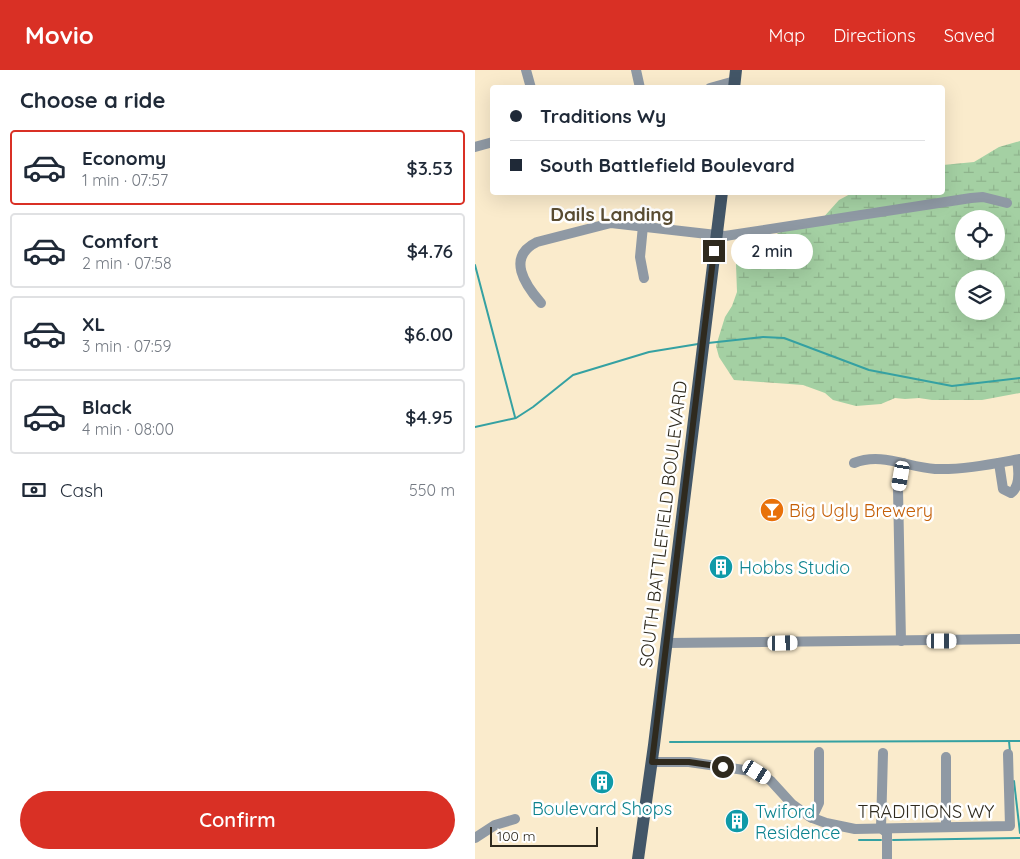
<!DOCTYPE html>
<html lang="en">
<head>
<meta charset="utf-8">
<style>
	body { margin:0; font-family:Quicksand,sans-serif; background:#f6f6f7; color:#1f2937; height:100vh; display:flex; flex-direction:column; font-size:19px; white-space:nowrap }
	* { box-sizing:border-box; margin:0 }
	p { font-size:16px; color:#747a83 }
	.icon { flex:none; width:28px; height:28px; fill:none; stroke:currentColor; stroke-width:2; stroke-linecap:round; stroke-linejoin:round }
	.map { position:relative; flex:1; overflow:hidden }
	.details { display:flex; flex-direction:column; background:#fff; width:475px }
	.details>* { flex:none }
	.banner { position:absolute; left:15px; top:15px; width:455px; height:110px; border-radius:5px; box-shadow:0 5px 20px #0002; display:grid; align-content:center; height:110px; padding:0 20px; background:#fff }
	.tools { position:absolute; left:480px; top:140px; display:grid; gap:10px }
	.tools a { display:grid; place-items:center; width:50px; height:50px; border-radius:50%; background:#fff; box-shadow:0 5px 20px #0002; font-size:25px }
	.scale { position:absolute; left:15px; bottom:12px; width:108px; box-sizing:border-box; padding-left:5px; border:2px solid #2f2a1e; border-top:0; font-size:14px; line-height:18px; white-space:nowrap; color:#2f2a1e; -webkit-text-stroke:4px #fff; paint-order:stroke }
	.end { position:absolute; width:22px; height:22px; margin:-11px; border:6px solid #2f2a1e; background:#fff; box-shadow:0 0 0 2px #fff }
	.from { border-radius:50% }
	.bubble { position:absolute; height:35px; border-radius:18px; background:#fff; box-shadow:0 5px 20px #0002; font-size:16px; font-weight:600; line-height:35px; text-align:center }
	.car { position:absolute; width:15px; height:30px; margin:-15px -8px; border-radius:6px; box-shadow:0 0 4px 1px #0007; background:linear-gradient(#fff 24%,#345 0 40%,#fff 0 76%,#345 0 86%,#fff 0) }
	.banner b { display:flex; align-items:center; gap:18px; height:48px; font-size:19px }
	.banner b+b { border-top:1px solid #e0e1e3 }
	.banner i { width:12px; height:12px; background:#1f2937 }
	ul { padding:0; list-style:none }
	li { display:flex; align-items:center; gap:15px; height:75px; margin:0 10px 8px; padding:0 10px; border:2px solid #e0e1e3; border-radius:5px }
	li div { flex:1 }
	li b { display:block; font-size:19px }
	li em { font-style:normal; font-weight:600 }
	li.active { border-color:#d93025 }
	li>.icon { width:45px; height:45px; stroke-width:1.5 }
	h2 { padding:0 20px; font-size:22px; line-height:60px }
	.pay { display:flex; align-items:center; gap:12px; height:55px; padding:0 20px; font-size:19px }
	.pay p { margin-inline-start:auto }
	.action { display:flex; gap:10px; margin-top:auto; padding:10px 20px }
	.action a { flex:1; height:58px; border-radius:30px; background:#d93025; color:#fff; font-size:20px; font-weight:600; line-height:58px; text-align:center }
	header { display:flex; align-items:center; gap:30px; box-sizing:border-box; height:70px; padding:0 25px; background:#d93025; color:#fff }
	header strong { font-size:24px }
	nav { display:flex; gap:28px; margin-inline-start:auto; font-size:18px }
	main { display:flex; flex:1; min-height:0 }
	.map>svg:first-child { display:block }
	.wetland { fill:url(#wetland-marsh); fill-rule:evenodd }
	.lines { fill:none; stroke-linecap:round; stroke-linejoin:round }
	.stream { stroke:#35a1a2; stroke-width:2 }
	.minor { stroke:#8f99a4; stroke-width:10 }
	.major { stroke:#435667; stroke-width:12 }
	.route { stroke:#2f2a1e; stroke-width:6 }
	.labels { text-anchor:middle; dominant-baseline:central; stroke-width:5; stroke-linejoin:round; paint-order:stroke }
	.food-label { font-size:18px; fill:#c56008; stroke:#fff; text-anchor:start }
	.street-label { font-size:18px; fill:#2f2a1e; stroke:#fff }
	.culture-label { font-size:18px; fill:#0d838f; stroke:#fff; text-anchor:start }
	.neighbourhood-label { font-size:19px; font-weight:bold; fill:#5a4d33; stroke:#fff }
</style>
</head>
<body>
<header>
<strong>Movio</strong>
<nav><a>Map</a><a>Directions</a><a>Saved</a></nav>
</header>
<main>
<section class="details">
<h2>Choose a ride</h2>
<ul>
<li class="active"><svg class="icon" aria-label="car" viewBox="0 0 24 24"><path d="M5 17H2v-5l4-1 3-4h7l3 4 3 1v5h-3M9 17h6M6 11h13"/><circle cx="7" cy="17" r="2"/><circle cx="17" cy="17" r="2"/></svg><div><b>Economy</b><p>1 min · 07:57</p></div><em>$3.53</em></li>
<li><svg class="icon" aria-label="car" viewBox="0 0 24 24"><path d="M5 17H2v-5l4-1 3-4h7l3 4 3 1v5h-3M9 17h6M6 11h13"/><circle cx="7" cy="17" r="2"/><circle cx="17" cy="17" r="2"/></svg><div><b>Comfort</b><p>2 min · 07:58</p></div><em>$4.76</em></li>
<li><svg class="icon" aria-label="car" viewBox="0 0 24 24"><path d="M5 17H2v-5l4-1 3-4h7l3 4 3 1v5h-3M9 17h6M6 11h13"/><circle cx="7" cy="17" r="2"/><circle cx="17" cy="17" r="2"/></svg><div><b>XL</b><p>3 min · 07:59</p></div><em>$6.00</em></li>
<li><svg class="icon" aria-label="car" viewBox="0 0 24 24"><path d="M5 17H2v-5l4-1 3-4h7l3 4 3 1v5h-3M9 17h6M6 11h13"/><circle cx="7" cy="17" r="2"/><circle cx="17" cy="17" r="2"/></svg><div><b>Black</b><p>4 min · 08:00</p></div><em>$4.95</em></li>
</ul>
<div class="pay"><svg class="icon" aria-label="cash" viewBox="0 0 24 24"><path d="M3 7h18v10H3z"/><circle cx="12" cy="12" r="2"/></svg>Cash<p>550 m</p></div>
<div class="action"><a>Confirm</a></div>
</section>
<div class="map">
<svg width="545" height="789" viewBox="0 0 545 789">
	<defs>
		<pattern id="wetland-marsh" width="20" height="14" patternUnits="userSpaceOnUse" patternTransform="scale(1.25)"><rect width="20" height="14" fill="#a4d0a3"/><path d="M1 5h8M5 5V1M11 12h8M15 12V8" fill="none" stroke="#8eb38c"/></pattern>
	</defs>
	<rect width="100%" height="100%" fill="#faebcc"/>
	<!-- wetland -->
	<path class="wetland" d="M545,71V323L507,330H457L444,328L430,329L420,328L406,334L381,336L358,330L350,323L328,315L259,310L244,287L241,276L250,247L257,236L262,222L261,194L267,183L307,161L346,150L364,130L377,123L468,122V95L499,92L524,77ZM489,149H521V181H489ZM489,209H521V241H489Z"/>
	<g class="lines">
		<!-- stream -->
		<g class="stream">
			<path d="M0,195L40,347"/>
			<path d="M233,273L288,267L309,268L394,300L477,316L545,308"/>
			<path d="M0,357L41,348L58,337L98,305L174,282L223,274"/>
			<path d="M534,671L535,682"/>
			<path d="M195,672L545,671"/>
			<path d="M539,711L545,763"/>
			<path d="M384,770H406"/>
			<path d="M418,770L545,768"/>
		</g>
		<!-- minor -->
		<g class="minor">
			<path d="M51,0L56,18"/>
			<path d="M161,0L165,18"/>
			<path d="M235,18L260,11"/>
			<path d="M0,77L18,72"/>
			<path d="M168,156L165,187L169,208"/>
			<path d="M66,233C50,215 31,187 62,172L136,153L250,166L496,128L508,127L532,133"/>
			<path d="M379,393C406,382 432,397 460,399C488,400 517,394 545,389"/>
			<path d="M524,393L528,419L536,423C545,417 544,402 542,390"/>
			<path d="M426,571L423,419L428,393"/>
			<path d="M192,573L545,569"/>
			<path d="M408,683L406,758L412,763V789"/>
			<path d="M471,687V757"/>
			<path d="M177,692H214L283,702L296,711L317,734L335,747L351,753L380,759L535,756L533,684"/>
			<path d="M337,748L344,733V682"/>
			<path d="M0,768L20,755L40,749"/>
		</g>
		<!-- major -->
		<g class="major">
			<path d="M259,18L261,0"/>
			<path d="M163,789L179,675L247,122"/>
		</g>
	</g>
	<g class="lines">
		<!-- route -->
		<path class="route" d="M239,181L177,692H214L248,697"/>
	</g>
	<!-- icons -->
	<defs>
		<g id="bar-disc" transform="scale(1.25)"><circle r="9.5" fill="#e8710a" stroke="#fff"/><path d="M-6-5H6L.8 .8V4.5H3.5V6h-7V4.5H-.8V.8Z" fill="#fff"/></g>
		<g id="building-disc" transform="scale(1.25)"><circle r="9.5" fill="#0f9aa8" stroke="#fff"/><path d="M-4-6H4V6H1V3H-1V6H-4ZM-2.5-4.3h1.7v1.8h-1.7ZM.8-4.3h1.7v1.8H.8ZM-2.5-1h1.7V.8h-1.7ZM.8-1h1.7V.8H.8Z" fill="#fff"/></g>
	</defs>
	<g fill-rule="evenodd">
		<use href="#bar-disc" x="297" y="440"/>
		<use href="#building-disc" x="246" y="497"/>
		<use href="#building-disc" x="127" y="712"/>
		<use href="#building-disc" x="262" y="751"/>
	</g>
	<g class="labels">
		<!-- food labels -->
		<g class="food-label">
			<text x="314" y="440">Big Ugly Brewery</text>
		</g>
		<!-- street labels -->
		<g class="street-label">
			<text transform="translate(188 454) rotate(-83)">SOUTH BATTLEFIELD BOULEVARD</text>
			<text x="451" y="741">TRADITIONS WY</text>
		</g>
		<!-- culture labels -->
		<g class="culture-label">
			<text x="264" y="497">Hobbs Studio</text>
			<text x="127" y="738" text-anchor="middle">Boulevard Shops</text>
			<text x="280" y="741">Twiford<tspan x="280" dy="21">Residence</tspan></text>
		</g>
		<!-- neighbourhood labels -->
		<g class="neighbourhood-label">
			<text x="137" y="144">Dails Landing</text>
		</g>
	</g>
</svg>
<div class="tools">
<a><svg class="icon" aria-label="locate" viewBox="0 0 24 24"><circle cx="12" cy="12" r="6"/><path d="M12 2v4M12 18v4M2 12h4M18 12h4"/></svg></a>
<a><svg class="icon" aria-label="layers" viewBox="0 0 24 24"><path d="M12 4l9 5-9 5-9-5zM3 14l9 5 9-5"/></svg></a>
</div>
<div class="scale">100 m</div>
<i class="end from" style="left:248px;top:697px"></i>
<i class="end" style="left:239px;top:181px"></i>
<div class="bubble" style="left:256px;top:164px;width:82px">2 min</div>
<i class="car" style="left:426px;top:406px;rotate:190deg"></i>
<i class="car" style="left:467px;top:571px;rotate:90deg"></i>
<i class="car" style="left:308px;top:573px;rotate:89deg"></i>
<i class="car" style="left:282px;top:702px;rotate:122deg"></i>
<div class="banner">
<b><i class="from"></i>Traditions Wy</b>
<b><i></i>South Battlefield Boulevard</b>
</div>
</div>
</main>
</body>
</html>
